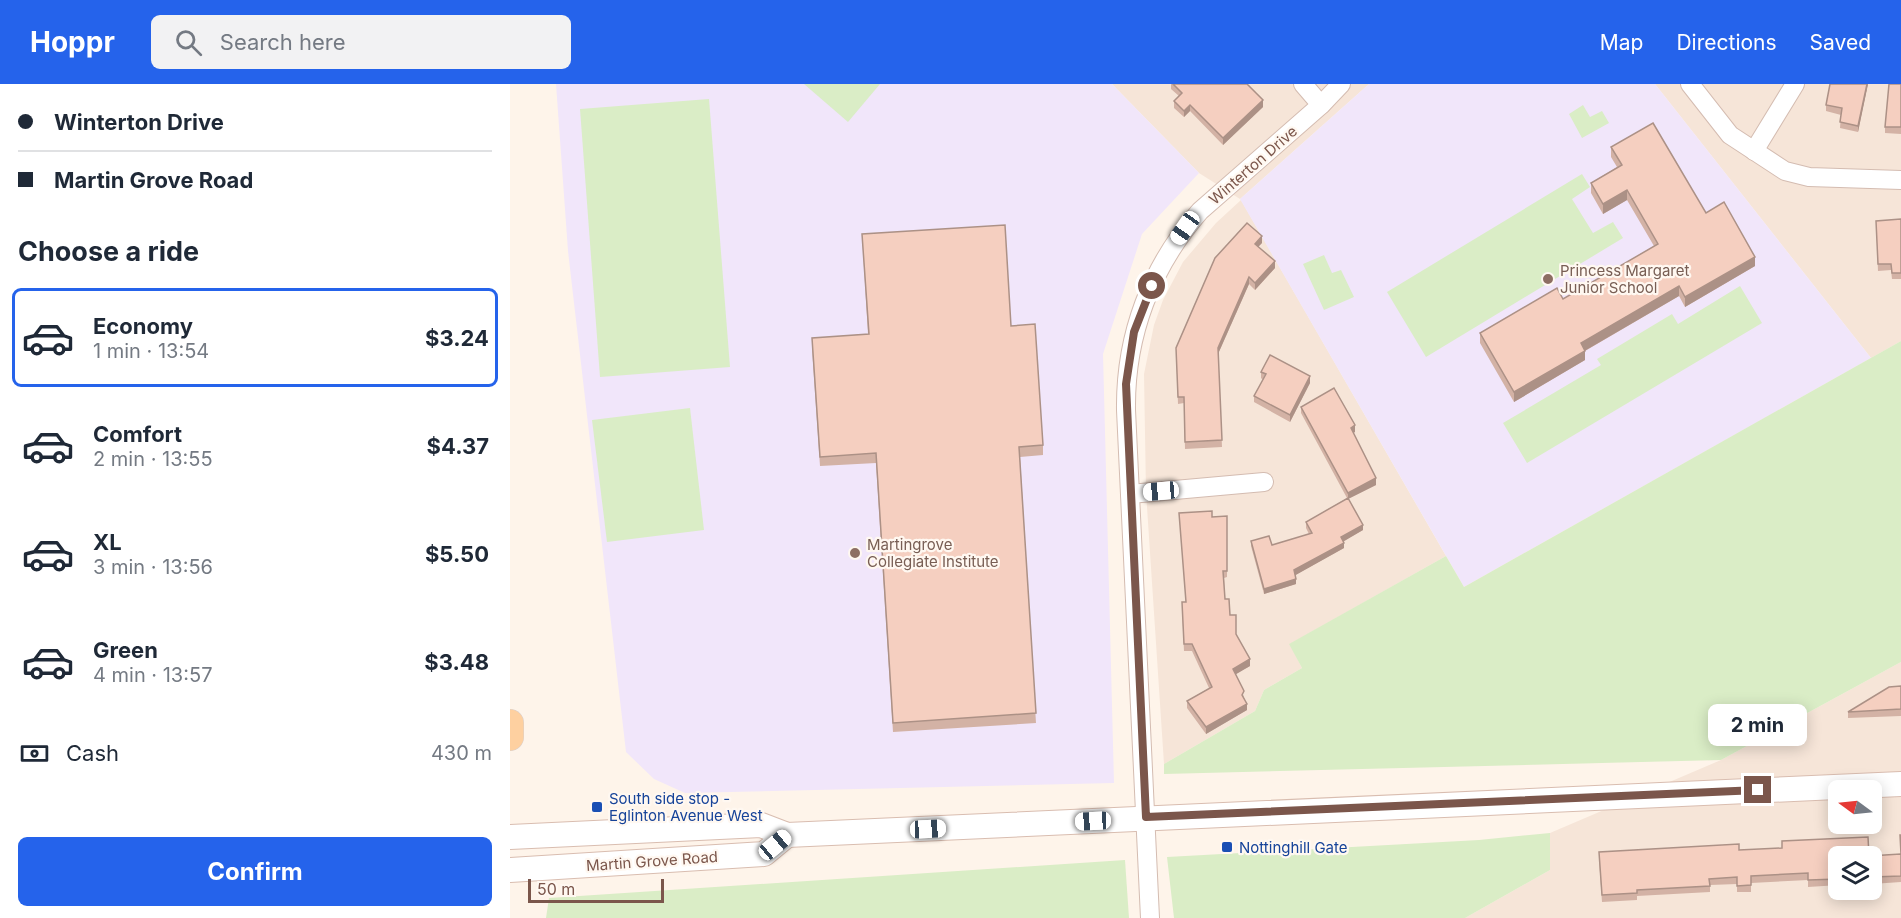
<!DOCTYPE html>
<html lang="en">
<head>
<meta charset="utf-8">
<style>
	body { margin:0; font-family:Inter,sans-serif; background:#f2f2f3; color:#1f2937; height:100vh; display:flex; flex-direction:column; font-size:22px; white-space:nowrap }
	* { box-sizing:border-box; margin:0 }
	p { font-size:20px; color:#747a83 }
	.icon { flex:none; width:33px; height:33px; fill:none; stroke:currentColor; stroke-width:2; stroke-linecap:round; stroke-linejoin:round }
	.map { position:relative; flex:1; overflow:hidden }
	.side { display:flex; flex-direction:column; background:#fff; width:510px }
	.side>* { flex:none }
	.top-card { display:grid; align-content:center; height:132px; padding:0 18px; background:#fff }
	.needle { width:39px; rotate:285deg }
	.fabs { position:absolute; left:1318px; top:696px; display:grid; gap:12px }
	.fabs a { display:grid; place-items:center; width:54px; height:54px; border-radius:9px; background:#fff; box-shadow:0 3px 15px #0003; font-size:30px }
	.scale { position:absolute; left:18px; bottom:15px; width:136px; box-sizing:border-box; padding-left:6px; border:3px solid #7b564b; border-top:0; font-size:16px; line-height:21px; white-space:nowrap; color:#7b564b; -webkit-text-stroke:4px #fff8f1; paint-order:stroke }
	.end { position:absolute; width:27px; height:27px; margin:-14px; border:8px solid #7b564b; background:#fff; box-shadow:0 0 0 3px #fff }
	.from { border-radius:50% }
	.bubble { position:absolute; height:42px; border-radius:9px; background:#fff; box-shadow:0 3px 15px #0003; font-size:20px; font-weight:700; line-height:42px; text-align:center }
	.car { position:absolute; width:18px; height:36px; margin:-18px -9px; border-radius:8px; box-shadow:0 0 4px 2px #0007; background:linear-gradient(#fff 24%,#345 0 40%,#fff 0 76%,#345 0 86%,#fff 0) }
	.top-card b { display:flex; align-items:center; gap:21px; height:57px; font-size:22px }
	.top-card b+b { border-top:2px solid #e0e1e3 }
	.top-card i { width:15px; height:15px; background:#1f2937 }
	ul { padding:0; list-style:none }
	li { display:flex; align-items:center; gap:18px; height:99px; margin:0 12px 9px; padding:0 6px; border:3px solid transparent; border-radius:9px }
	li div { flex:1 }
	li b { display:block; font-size:22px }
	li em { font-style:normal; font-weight:700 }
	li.active { border-color:#2563eb }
	li>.icon { width:54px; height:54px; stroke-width:1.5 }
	h2 { padding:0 18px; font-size:27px; line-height:72px }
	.pay { display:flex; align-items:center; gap:15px; height:66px; padding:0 18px; font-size:22px }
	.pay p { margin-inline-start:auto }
	.cta { display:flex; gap:12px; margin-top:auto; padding:12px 18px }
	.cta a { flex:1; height:69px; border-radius:9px; background:#2563eb; color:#fff; font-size:24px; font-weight:700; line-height:69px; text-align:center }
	header { display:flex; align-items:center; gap:36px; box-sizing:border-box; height:84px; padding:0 30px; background:#2563eb; color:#fff }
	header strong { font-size:28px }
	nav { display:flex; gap:33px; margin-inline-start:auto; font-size:21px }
	.search { width:420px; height:54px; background:#f2f2f3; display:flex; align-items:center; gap:15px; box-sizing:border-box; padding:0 21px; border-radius:9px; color:#747a83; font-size:22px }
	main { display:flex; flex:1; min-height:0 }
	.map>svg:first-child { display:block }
	.residential { fill:#f6e5d8; fill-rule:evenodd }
	.education { fill:#f1e6fa }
	.green { fill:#daedc6 }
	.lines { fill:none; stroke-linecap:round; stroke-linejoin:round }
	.minor-casing { stroke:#d4bcb1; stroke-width:20 }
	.secondary-casing { stroke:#d9bdb0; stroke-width:26 }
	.primary-casing { stroke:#dad0cd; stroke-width:28 }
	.minor { stroke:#fff; stroke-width:18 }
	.secondary { stroke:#fff; stroke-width:24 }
	.primary { stroke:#fed0a0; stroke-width:27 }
	.wall { fill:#d3b2a5 }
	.shaded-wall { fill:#ac9186 }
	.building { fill:#f5cfc0; stroke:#ac9186; stroke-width:1.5 }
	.route { stroke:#7b564b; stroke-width:8 }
	.education-dot { fill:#8d6e63; stroke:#fff8f1; stroke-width:2 }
	.transit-dot { fill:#1a4fb4; stroke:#fff8f1; stroke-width:2 }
	.labels { text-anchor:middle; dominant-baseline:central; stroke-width:4.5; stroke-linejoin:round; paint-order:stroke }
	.street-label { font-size:15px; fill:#7b564b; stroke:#fff8f1 }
	.education-label { font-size:15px; fill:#785e54; stroke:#fff8f1; text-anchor:start }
	.transit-label { font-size:15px; fill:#164399; stroke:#fff8f1; text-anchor:start }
</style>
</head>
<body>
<header>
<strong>Hoppr</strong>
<div class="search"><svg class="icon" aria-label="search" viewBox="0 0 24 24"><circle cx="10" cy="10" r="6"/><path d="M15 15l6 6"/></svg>Search here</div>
<nav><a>Map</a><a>Directions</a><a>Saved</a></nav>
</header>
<main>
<section class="side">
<div class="top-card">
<b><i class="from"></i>Winterton Drive</b>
<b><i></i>Martin Grove Road</b>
</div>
<h2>Choose a ride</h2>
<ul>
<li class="active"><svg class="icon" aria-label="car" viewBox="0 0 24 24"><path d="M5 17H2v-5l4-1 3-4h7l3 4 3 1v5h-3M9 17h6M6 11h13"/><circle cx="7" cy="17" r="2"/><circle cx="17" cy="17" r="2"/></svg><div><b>Economy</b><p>1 min · 13:54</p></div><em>$3.24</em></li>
<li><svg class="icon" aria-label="car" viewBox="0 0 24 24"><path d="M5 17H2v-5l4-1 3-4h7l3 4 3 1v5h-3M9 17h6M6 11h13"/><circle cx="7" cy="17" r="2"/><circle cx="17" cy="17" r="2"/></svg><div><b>Comfort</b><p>2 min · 13:55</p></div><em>$4.37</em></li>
<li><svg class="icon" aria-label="car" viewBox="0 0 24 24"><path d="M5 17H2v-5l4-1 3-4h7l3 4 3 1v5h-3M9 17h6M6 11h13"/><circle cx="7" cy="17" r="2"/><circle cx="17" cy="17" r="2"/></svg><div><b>XL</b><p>3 min · 13:56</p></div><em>$5.50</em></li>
<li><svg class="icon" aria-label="car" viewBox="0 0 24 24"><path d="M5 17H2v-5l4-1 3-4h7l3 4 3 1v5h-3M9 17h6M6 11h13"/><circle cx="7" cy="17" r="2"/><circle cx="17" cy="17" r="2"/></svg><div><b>Green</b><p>4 min · 13:57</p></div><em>$3.48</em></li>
</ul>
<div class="pay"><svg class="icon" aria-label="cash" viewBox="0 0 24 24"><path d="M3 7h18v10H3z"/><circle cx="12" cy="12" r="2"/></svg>Cash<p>430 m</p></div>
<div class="cta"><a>Confirm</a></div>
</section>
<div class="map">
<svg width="1391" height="834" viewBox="0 0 1391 834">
	<rect width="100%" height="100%" fill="#fef4ea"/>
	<!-- residential -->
	<g class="residential">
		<path d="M602,0H859L730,115L689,89Z"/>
		<path d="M1145,0H1391V257L1361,274Z"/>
		<path d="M731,116L936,472L780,560L792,584L754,606L745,627L654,680L636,408L634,290L644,241L653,216L673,178L706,139Z"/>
		<path d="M1391,578V834H955L1040,786V749L1211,676ZM1329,706H1362V740H1329ZM1329,772H1362V806H1329Z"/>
	</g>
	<!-- education -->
	<g class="education">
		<path d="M46,0H602L689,89L632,150L593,270L604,699L175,709L144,695L116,668L58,167Z"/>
		<path d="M859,0H1145L1361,274L954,503L730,115Z"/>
	</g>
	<!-- green -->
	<g class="green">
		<path d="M294,0H370L338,38Z"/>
		<path d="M199,15L220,283L90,293L70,25Z"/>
		<path d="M1073,21L1080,33L1092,27L1099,39L1072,54L1059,30Z"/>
		<path d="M1072,90L1080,103L1062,115L1083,149L1103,138L1113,154L916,273L877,208Z"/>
		<path d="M814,171L822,189L831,186L844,213L814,226L793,180Z"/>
		<path d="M1230,202L1252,239L1017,379L993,339L1091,281L1087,275L1162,230L1168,240Z"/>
		<path d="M1391,257V578L1211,676L654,690V680L745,627L754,606L792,584L779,560L936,472L954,503Z"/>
		<path d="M180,324L194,446L97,458L82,336Z"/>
		<path d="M1040,749V786L955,834H664L657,773L969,756Z"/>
		<path d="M615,776L619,834H36L39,814Z"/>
	</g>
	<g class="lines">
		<!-- minor casing -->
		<g class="minor-casing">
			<g id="minor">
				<path d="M793,0L811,21"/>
				<path d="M1180,0L1220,51L1275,87L1299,93L1391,96"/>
				<path d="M1244,67L1285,0"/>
				<path d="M620,410L754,398"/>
				<path d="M640,834L616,326C615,251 641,183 690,127L811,21L831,0"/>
			</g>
		</g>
		<!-- secondary casing -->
		<g class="secondary-casing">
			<g id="secondary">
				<path d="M0,753L251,741L277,751L1391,700"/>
				<path d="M0,786L254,770L277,751"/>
			</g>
		</g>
		<!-- primary casing -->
		<g class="primary-casing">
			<path id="primary" d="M0,639V653"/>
		</g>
		<!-- minor -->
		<use href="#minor" class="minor"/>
		<!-- secondary -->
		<use href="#secondary" class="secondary"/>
		<!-- primary -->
		<use href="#primary" class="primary"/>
	</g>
	<!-- wall -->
	<g class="wall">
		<path d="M661,0H737L753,23L713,61L680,27L674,33L664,24V17L669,12L661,5Z"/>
		<path d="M1320,0H1358L1348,48L1330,44L1331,31L1316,27V21Z"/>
		<path d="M1391,0V50L1375,49V43Z"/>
		<path d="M1101,63L1196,129L1245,182L1175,223L1169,212L1075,267V276L1004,318L970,259V249L1053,215L1144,162L1117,116L1093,130L1081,109V99L1107,83L1101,73Z"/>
		<path d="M1391,135V195H1382L1381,186L1368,187L1366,137Z"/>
		<path d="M352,150L501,242L533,361V371L510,373L526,639L383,648L366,379L310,382L302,264V254L358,250Z"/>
		<path d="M752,159L748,163L765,184L745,206L739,200L708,270L712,363L675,365L674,319L668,320L666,264L705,174Z"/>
		<path d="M751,288L800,299L780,338L744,318V312L753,296L751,294Z"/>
		<path d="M791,323L845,348L843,349L866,401L838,415L853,446L833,457L834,464L785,491L786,500L754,510L741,462V457L762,461L799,450L796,444V438L837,414L791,329Z"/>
		<path d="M669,429L702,433L717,432V493L714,494L715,515L726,550L740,582L725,590L734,613L737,626L696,650L677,624V617L699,604L682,567H674L672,524L676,518Z"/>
		<path d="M1391,602V632L1338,634V628Z"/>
		<path d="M1391,751V798L1362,800V772H1329V801L1298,803V796L1241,799V808H1227V800L1200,801V808L1127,812V816L1092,818L1089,775L1229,766L1359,772L1391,770Z"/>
	</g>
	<!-- shaded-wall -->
	<g class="shaded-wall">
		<path d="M1357,0H1358L1348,48V42Z"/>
		<path d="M753,16V23L713,61V54Z"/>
		<path d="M680,21V27L674,33V27Z"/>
		<path d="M1117,106V116L1093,130V120Z"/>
		<path d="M752,152V159L745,166V160Z"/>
		<path d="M1245,173V182L1175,223V213Z"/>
		<path d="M765,177V184L745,206V199Z"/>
		<path d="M739,193V200L708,270V264Z"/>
		<path d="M1169,202V212L1071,269V259Z"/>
		<path d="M1075,267V276L1004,318V308Z"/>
		<path d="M800,292V299L780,338V331Z"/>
		<path d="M845,341V348L841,350V344Z"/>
		<path d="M866,394V401L838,415V409Z"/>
		<path d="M853,441V446L831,459V453Z"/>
		<path d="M834,459V464L784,492V486Z"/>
		<path d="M786,495V500L754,510V505Z"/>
		<path d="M740,575V582L723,592V585Z"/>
		<path d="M737,620V626L696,650V643Z"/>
	</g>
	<!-- building -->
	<g class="building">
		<path d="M663,0H737L753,16L713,54L680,21L674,27L664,17L672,9Z"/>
		<path d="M1320,0H1357L1348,42L1330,38L1332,24L1316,21Z"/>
		<path d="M1379,0H1391V43H1375Z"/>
		<path d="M1143,39L1196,129L1214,118L1245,173L1175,213L1169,202L1071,259L1075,267L1004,308L970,249L1047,204L1053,215L1148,160L1117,106L1093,120L1081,99L1112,81L1101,63Z"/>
		<path d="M1391,135V189H1382L1381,180H1368L1366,137Z"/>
		<path d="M737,139L752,152L745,160L765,177L745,199L739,193L708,264L712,356L675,358L674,313H668L666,264L705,174Z"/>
		<path d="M495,141L501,242L525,240L533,361L509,363L526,629L383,639L366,369L310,373L302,254L359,250L352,150Z"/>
		<path d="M760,271L800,292L780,331L744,312L756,290L751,288Z"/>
		<path d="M824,304L845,341L841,344L866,394L838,409L791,323Z"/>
		<path d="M838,414L853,441L831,453L834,459L784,486L786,495L754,505L741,457L759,452L762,461L802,449L796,438Z"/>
		<path d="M702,427V433L717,432V487H713L715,515H719L720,531H726V550L740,575L723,585L734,607L732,611L737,620L696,643L677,617L702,603L682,560H674L672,518H676L669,429Z"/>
		<path d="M1391,602V625L1338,628L1379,603Z"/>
		<path d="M1390,751H1391V770Z"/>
		<path d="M1358,753L1359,772L1391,770V792L1362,793V772H1329V795L1298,796V789L1241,792V801L1227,802V793L1199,795L1200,802L1127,806V809L1092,811L1089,768L1229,760V766L1272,764V757Z"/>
	</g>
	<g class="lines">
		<!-- route -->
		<path class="route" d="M642,202L624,248L616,300L636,733L1248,706"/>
	</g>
	<!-- markers -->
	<g class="education-dot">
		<circle cx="1038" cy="195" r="6"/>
		<circle cx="345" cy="469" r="6"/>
	</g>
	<g class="transit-dot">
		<rect x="81" y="717" width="12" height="12" rx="3"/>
		<rect x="711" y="757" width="12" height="12" rx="3"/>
	</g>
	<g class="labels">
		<!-- street labels -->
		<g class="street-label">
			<text transform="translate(743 81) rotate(-41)">Winterton Drive</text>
			<text transform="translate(142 777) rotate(-4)">Martin Grove Road</text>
		</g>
		<!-- education labels -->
		<g class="education-label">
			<text x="1050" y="186">Princess Margaret<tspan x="1050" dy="17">Junior School</tspan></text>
			<text x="357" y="460">Martingrove<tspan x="357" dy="17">Collegiate Institute</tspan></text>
		</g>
		<!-- transit labels -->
		<g class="transit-label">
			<text x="99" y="714">South side stop -<tspan x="99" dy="17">Eglinton Avenue West</tspan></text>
			<text x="729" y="763">Nottinghill Gate</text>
		</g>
	</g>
</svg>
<div class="fabs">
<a><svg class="needle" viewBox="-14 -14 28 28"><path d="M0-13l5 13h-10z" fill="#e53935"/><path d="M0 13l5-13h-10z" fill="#747a83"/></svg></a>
<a><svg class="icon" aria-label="layers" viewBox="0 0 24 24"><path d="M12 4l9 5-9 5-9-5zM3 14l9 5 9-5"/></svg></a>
</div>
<div class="scale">50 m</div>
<i class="end from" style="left:642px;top:202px"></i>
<i class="end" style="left:1248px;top:706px"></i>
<div class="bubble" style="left:1198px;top:620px;width:99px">2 min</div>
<i class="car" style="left:675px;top:144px;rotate:215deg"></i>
<i class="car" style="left:651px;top:407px;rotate:265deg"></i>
<i class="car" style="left:583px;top:737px;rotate:267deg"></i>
<i class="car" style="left:418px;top:745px;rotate:87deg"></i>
<i class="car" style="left:265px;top:761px;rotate:50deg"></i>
</div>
</main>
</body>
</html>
